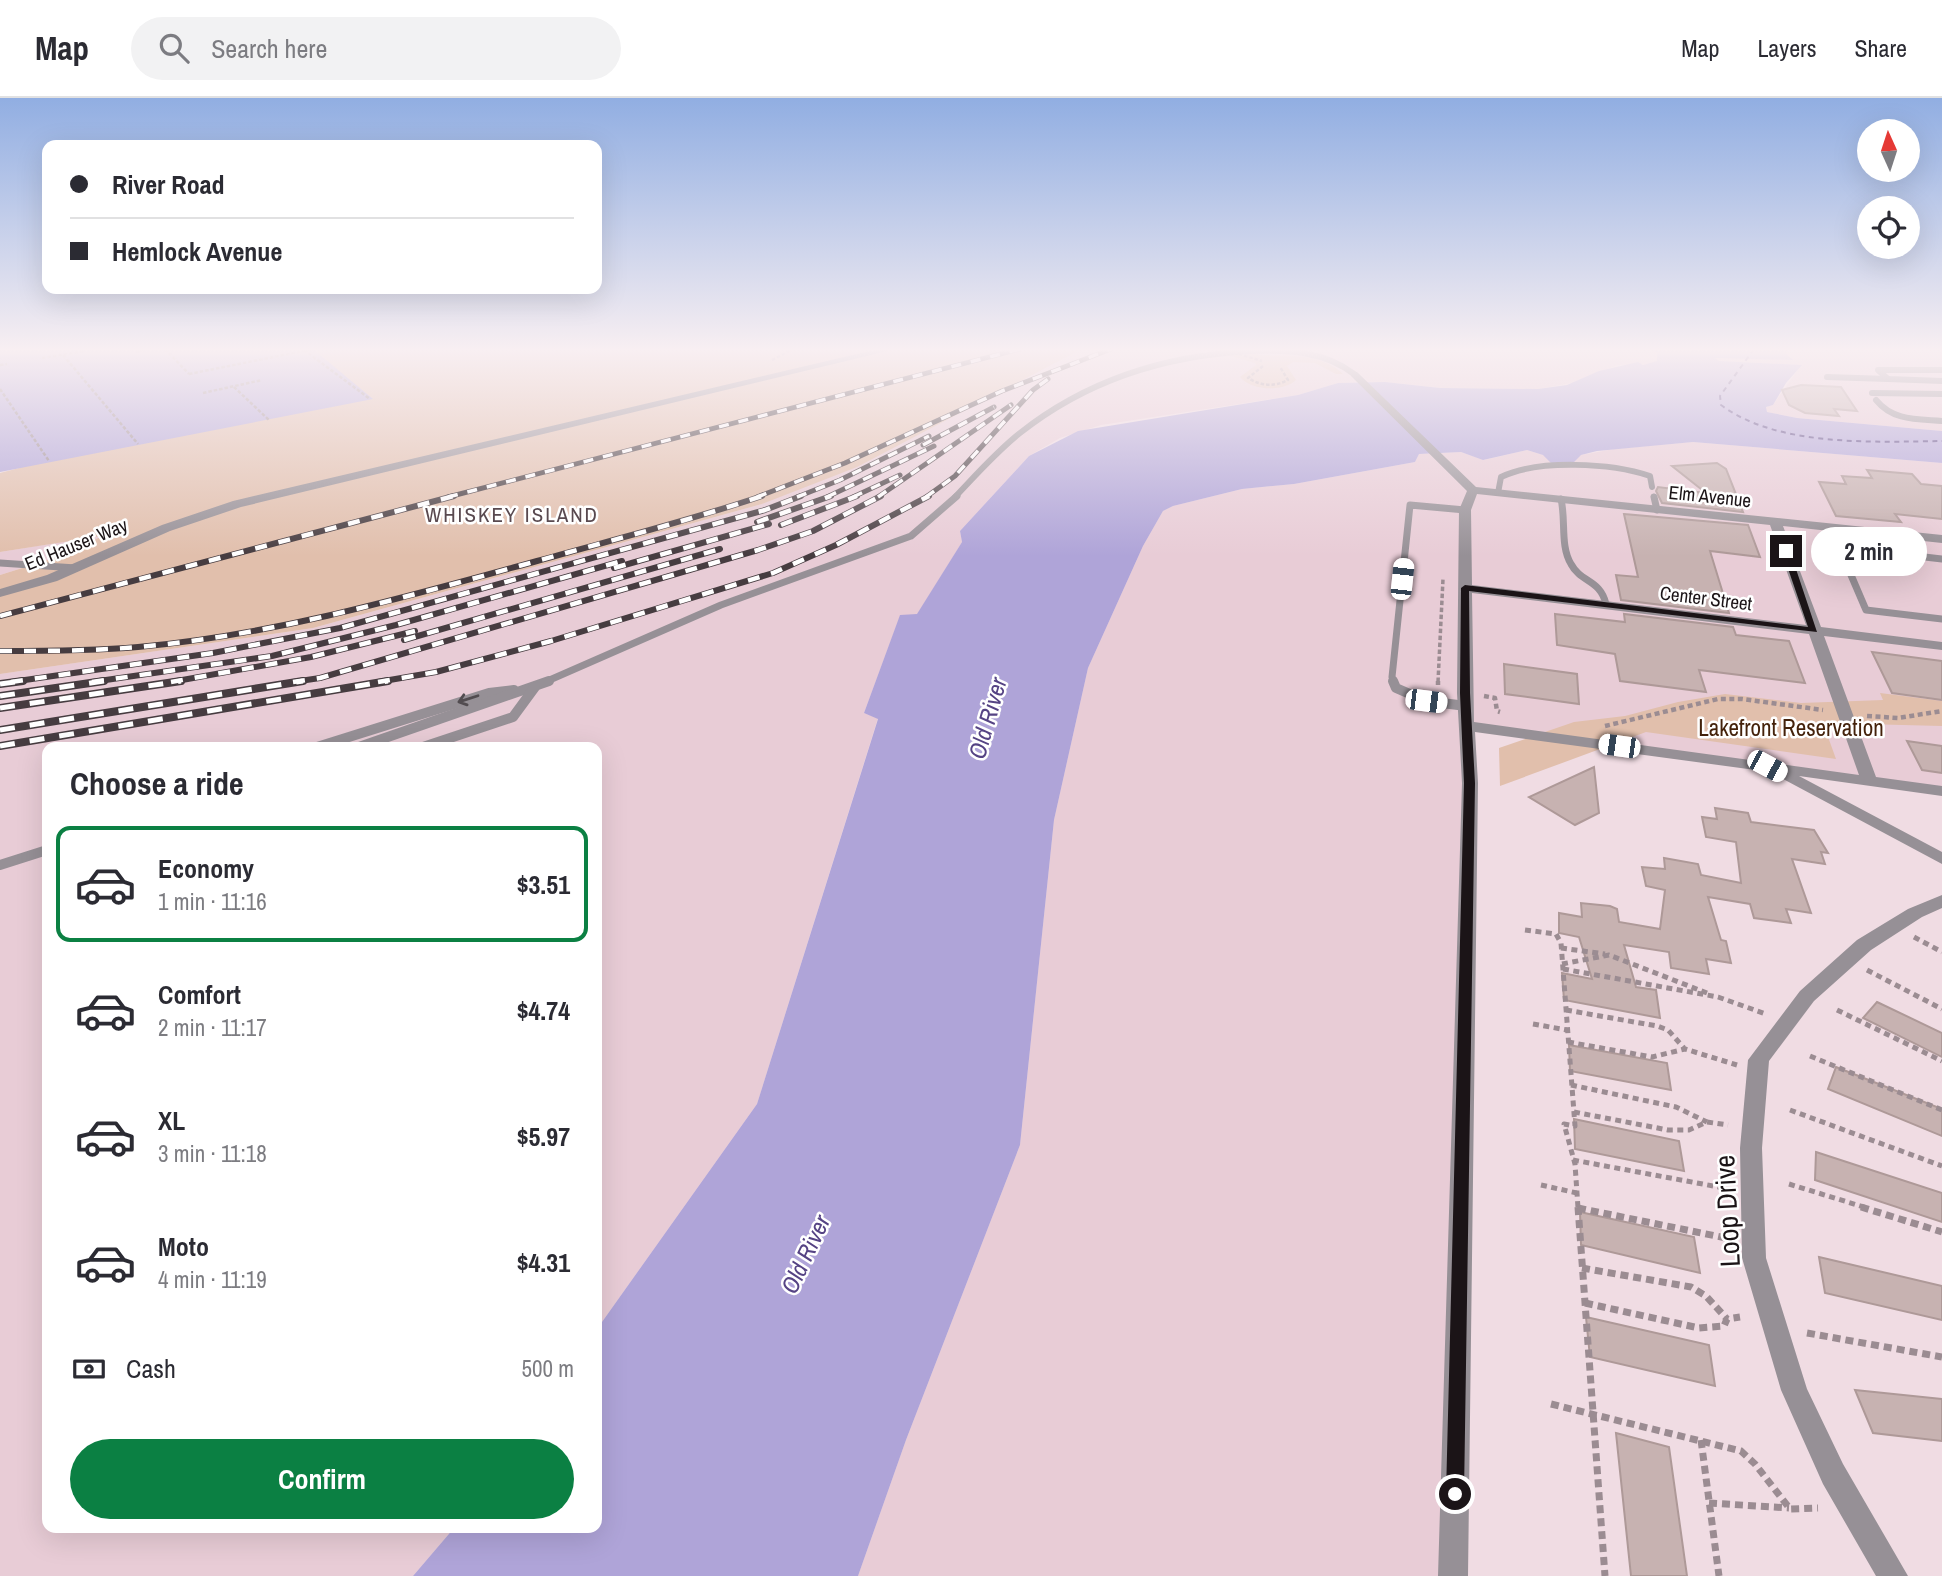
<!DOCTYPE html>
<html lang="en">
<head>
<meta charset="utf-8">
<style>
	body { margin:0; font-family:"Archivo Narrow",sans-serif; background:#f2f2f3; color:#2b2b33; height:100vh; display:flex; flex-direction:column; font-size:26px; white-space:nowrap }
	* { box-sizing:border-box; margin:0 }
	p { font-size:23px; color:#7c7c81 }
	.icon { flex:none; width:38px; height:38px; fill:none; stroke:currentColor; stroke-width:2; stroke-linecap:round; stroke-linejoin:round }
	.map { position:relative; flex:1; overflow:hidden }
	.drawer { position:absolute; left:42px; top:644px; width:560px; height:791px; display:flex; flex-direction:column; background:#fff; border-radius:14px; box-shadow:0 7px 28px #0002 }
	.drawer>* { flex:none }
	.hud { position:absolute; left:42px; top:42px; width:560px; height:154px; border-radius:14px; box-shadow:0 7px 28px #0002; display:grid; align-content:center; height:154px; padding:0 28px; background:#fff }
	.needle { width:46px; rotate:357deg }
	.buttons { position:absolute; left:1857px; top:21px; display:grid; gap:14px }
	.buttons a { display:grid; place-items:center; width:63px; height:63px; border-radius:50%; background:#fff; box-shadow:0 7px 28px #0002; font-size:35px }
	.end { position:absolute; width:32px; height:32px; margin:-16px; border:9px solid #1b1417; background:#fff; box-shadow:0 0 0 4px #fff }
	.from { border-radius:50% }
	.bubble { position:absolute; height:49px; border-radius:24px; background:#fff; box-shadow:0 7px 28px #0002; font-size:23px; font-weight:800; line-height:49px; text-align:center }
	.car { position:absolute; width:21px; height:42px; margin:-21px -10px; border-radius:9px; box-shadow:0 0 5px 2px #0007; background:linear-gradient(#fff 24%,#345 0 40%,#fff 0 76%,#345 0 86%,#fff 0) }
	.hud b { display:flex; align-items:center; gap:24px; height:66px; font-size:26px }
	.hud b+b { border-top:2px solid #e1e1e2 }
	.hud i { width:18px; height:18px; background:#2b2b33 }
	ul { padding:0; list-style:none }
	li { display:flex; align-items:center; gap:21px; height:116px; margin:0 14px 10px; padding:0 14px; border:4px solid transparent; border-radius:14px }
	li div { flex:1 }
	li b { display:block; font-size:26px }
	li em { font-style:normal; font-weight:800 }
	li.current { border-color:#0b8043 }
	li>.icon { width:63px; height:63px; stroke-width:1.5 }
	h2 { padding:0 28px; font-size:32px; line-height:84px }
	.pay { display:flex; align-items:center; gap:18px; height:77px; padding:0 28px; font-size:26px }
	.pay p { margin-inline-start:auto }
	.button { display:flex; gap:14px; margin-top:auto; padding:14px 28px }
	.button a { flex:1; height:80px; border-radius:42px; background:#0b8043; color:#fff; font-size:28px; font-weight:800; line-height:80px; text-align:center }
	header { display:flex; align-items:center; gap:42px; box-sizing:border-box; height:98px; padding:0 35px; background:#fff; border-bottom:2px solid #e1e1e2 }
	header strong { font-size:33px }
	nav { display:flex; gap:38px; margin-inline-start:auto; font-size:24px }
	.search { width:490px; height:63px; background:#f2f2f3; display:flex; align-items:center; gap:18px; box-sizing:border-box; padding:0 24px; border-radius:38px; color:#7c7c81; font-size:26px }
	.map>svg:first-child { display:block }
	.built { fill:#e8ccd6 }
	.green { fill:#e1bfac }
	.water { fill:#afa4d8 }
	.lines { fill:none; stroke-linecap:round; stroke-linejoin:round }
	.ferry { stroke:#554384; stroke-width:2; stroke-dasharray:5 4.5; stroke-linecap:butt }
	.building { fill:#c7b2b1; stroke:#ae9998; stroke-width:2 }
	.path-far4 { stroke:#9b8c92; stroke-width:2.5; stroke-dasharray:3.5 2; stroke-linecap:butt }
	.path-far3 { stroke:#9b8c92; stroke-width:3.5; stroke-dasharray:4.5 2.5; stroke-linecap:butt }
	.path-far2 { stroke:#9b8c92; stroke-width:4.5; stroke-dasharray:5 3.5; stroke-linecap:butt }
	.path-far1 { stroke:#9b8c92; stroke-width:5; stroke-dasharray:6 4.5; stroke-linecap:butt }
	.path { stroke:#9b8c92; stroke-width:7; stroke-dasharray:8 5; stroke-linecap:butt }
	.lane-far2 { stroke:#969096; stroke-width:6 }
	.lane-far1 { stroke:#969096; stroke-width:7 }
	.lane { stroke:#969096; stroke-width:10 }
	.street { fill:#969096; fill-rule:evenodd }
	.rail-far2-casing { stroke:#463c40; stroke-width:5 }
	.rail-far1-casing { stroke:#463c40; stroke-width:6 }
	.rail-casing { stroke:#463c40; stroke-width:8 }
	.rail-far2 { stroke:#fff; stroke-width:3.5; stroke-dasharray:10; stroke-linecap:butt }
	.rail-far1 { stroke:#fff; stroke-width:4.5; stroke-dasharray:12; stroke-linecap:butt }
	.rail { stroke:#fff; stroke-width:5; stroke-dasharray:15; stroke-linecap:butt }
	.path-bridge { stroke:#9b8c92; stroke-width:2.5; stroke-dasharray:3.5 2; stroke-linecap:butt }
	.oneway { stroke:#524c50 }
	.route { fill:#1b1417 }
	.labels { text-anchor:middle; dominant-baseline:central; stroke-width:5; stroke-linejoin:round; paint-order:stroke }
	.far-street-label { font-size:19px; fill:#1b1417; stroke:#fff }
	.far-neighbourhood-label { font-size:21px; letter-spacing:2px; fill:#59494f; stroke:#fff }
	.park-label { font-size:23px; fill:#44220b; stroke:#fff }
	.water-label { font-size:24px; font-style:italic; fill:#554384; stroke:#fff }
	.near-street-label { font-size:28px; fill:#1b1417; stroke:#fff }
</style>
</head>
<body>
<header>
<strong>Map</strong>
<div class="search"><svg class="icon" aria-label="search" viewBox="0 0 24 24"><circle cx="10" cy="10" r="6"/><path d="M15 15l6 6"/></svg>Search here</div>
<nav><a>Map</a><a>Layers</a><a>Share</a></nav>
</header>
<div class="map">
<svg width="1942" height="1478" viewBox="0 0 1942 1478">
	<rect width="100%" height="100%" fill="#f0dce3"/>
	<!-- built -->
	<g class="built">
		<path d="M1074,251H1652L1657,255V263L1653,266L1617,267L1578,284L1538,291L1440,290L1385,284L1338,285L1298,297L1101,327L1060,340L1029,358L960,433L962,444L917,517L900,518L864,615L878,620L757,1006L597,1231V649H47V1430H454L413,1478H0V576L313,530L762,406L1077,253Z"/>
		<path d="M1787,251H1942V333L1797,320L1767,314L1766,309L1773,307L1801,267L1718,263L1714,259L1791,262L1786,256Z"/>
		<path d="M1693,344L1942,365V693L1467,628L1453,1478H858L906,1342L1020,1047L1054,722L1088,570L1143,448L1163,413L1173,408L1242,391L1294,386L1415,364L1419,356L1461,354L1484,362L1527,352L1543,357H1581L1614,351Z"/>
		<path d="M105,437L67,456L0,477V454Z"/>
	</g>
	<!-- green -->
	<g class="green">
		<path d="M86,251L166,341L231,327L133,251L1078,253L857,369L762,406L313,530L0,576V477L67,456L102,438L0,454V375L19,370L8,263L77,358L111,351L38,259Z"/>
		<path d="M1208,251C1224,251 1237,254 1252,256C1284,260 1317,252 1343,276H1336L1315,265L1293,264L1287,268L1296,282C1283,294 1252,293 1240,279L1256,267L1255,265Z"/>
		<path d="M1880,595L1942,603V628L1823,625L1836,661L1646,634L1500,688L1499,650L1574,624L1625,618L1678,604L1725,596L1801,605L1883,602Z"/>
	</g>
	<!-- water -->
	<g class="water">
		<path d="M0,251H313L373,301L0,374Z"/>
		<path d="M1652,251H1787L1786,256L1793,262L1715,260L1719,263L1802,267L1786,285L1773,307L1766,309L1767,314L1797,320L1942,333V365L1693,344L1597,353L1581,357L1574,364L1552,366L1543,357L1527,352L1483,362L1461,354L1419,356L1415,364L1294,386L1242,391L1173,408L1163,413L1143,448L1088,570L1054,722L1020,1047L906,1342L858,1478H413L454,1430H597V1231L757,1006L878,621L864,615L900,517L917,516L962,444L960,433L1029,358L1078,333L1298,297L1338,285L1385,284L1440,290L1538,291L1567,287L1599,273L1638,264L1643,267L1657,263V255Z"/>
	</g>
	<g class="lines">
		<!-- ferry -->
		<path class="ferry" d="M1754,251L1720,298L1721,307C1777,349 1874,344 1942,343"/>
	</g>
	<!-- building -->
	<g class="building">
		<path d="M1801,287L1841,289L1857,313L1834,311L1839,318L1805,315L1789,307L1782,292Z"/>
		<path d="M1717,365L1726,371L1743,414L1662,405L1656,393L1658,389L1706,395L1672,368Z"/>
		<path d="M1867,372L1912,376L1921,386L1942,388V421L1895,416L1901,424L1836,418L1819,384L1846,386L1842,378L1872,380Z"/>
		<path d="M1624,416L1748,427L1760,459L1710,453L1729,515L1621,502L1616,477L1638,479Z"/>
		<path d="M1555,516L1625,524L1624,516L1733,529L1736,537L1789,543L1805,585L1699,572L1706,594L1620,583L1615,556L1557,547Z"/>
		<path d="M1872,554L1942,563V602L1892,595Z"/>
		<path d="M1504,566L1577,576L1579,606L1505,596Z"/>
		<path d="M1907,643L1942,648V675L1922,672Z"/>
		<path d="M1594,669L1599,715L1575,727L1529,699Z"/>
		<path d="M1715,710L1748,715L1751,724L1814,732L1828,755L1821,754L1825,766L1792,761L1811,815L1786,811L1791,825L1754,820L1750,806L1708,799L1721,842L1726,843L1731,865L1706,861L1709,876L1671,870L1669,854L1624,847L1636,889L1656,892L1660,920L1564,902L1562,875L1592,881L1579,839L1559,835V815L1582,819L1581,805L1610,808L1617,811L1619,824L1660,831L1665,792L1646,788L1642,769L1665,771L1664,760L1698,766L1701,777L1741,785L1736,744L1706,739L1702,719L1717,721Z"/>
		<path d="M1877,904L1942,935V959L1863,920Z"/>
		<path d="M1569,947L1667,965L1671,992L1570,973Z"/>
		<path d="M1836,969L1942,1011V1038L1828,991Z"/>
		<path d="M1574,1021L1679,1043L1684,1073L1575,1051Z"/>
		<path d="M1816,1054L1942,1095V1124L1815,1082Z"/>
		<path d="M1580,1114L1694,1139L1700,1175L1581,1147Z"/>
		<path d="M1819,1159L1942,1188V1222L1825,1195Z"/>
		<path d="M1586,1219L1709,1247L1715,1288L1590,1259Z"/>
		<path d="M1855,1292L1942,1301V1343L1873,1335Z"/>
		<path d="M1616,1335L1669,1349L1687,1478H1631Z"/>
	</g>
	<g class="lines">
		<!-- path-far4 -->
		<g class="path-far4">
			<path d="M165,251L189,276"/>
			<path d="M304,252L370,301"/>
			<path d="M136,254L150,251"/>
			<path d="M63,257L138,346"/>
			<path d="M42,260L85,253"/>
			<path d="M772,262L793,251"/>
			<path d="M0,267L7,266"/>
			<path d="M1263,268L1248,280C1261,288 1274,289 1288,282L1280,269"/>
			<path d="M189,276L313,251"/>
			<path d="M234,289L269,322"/>
			<path d="M0,291L49,363"/>
			<path d="M203,295L262,282"/>
		</g>
		<!-- path-far3 -->
		<path class="path-far3" d="M1438,584L1443,481"/>
		<!-- path-far2 -->
		<g class="path-far2">
			<path d="M1438,587V583"/>
			<path d="M1484,598L1495,600L1497,613L1500,614"/>
			<path d="M1867,618L1898,620L1942,613"/>
			<path d="M1605,628L1718,601H1742L1823,612"/>
		</g>
		<!-- path-far1 -->
		<g class="path-far1">
			<path d="M1525,832L1556,836L1561,845L1575,1028L1564,1026L1575,1066L1578,1110"/>
			<path d="M1914,839L1942,854"/>
			<path d="M1561,850L1605,856"/>
			<path d="M1562,866L1609,857L1707,895"/>
			<path d="M1563,871L1718,899L1766,916"/>
			<path d="M1867,872L1942,911"/>
			<path d="M1566,912L1657,928L1668,932L1684,950"/>
			<path d="M1837,912L1942,963"/>
			<path d="M1533,926L1567,932"/>
			<path d="M1568,944L1652,959L1685,951L1737,967"/>
			<path d="M1810,958L1942,1012"/>
			<path d="M1571,987L1676,1009L1707,1024"/>
			<path d="M1790,1012L1942,1068"/>
			<path d="M1574,1014L1668,1032H1689L1707,1024L1728,1027"/>
			<path d="M1573,1062L1724,1090"/>
			<path d="M1789,1086L1867,1110"/>
			<path d="M1541,1087L1577,1095"/>
		</g>
		<!-- path -->
		<g class="path">
			<path d="M1578,1109L1605,1478"/>
			<path d="M1861,1109L1942,1134"/>
			<path d="M1578,1110L1726,1140"/>
			<path d="M1582,1170L1691,1189L1706,1198L1727,1221"/>
			<path d="M1585,1205L1699,1230L1724,1228L1727,1221L1740,1219"/>
			<path d="M1807,1235L1942,1259"/>
			<path d="M1551,1306L1741,1353L1755,1366L1790,1411L1818,1410"/>
			<path d="M1701,1342L1719,1478"/>
			<path d="M1709,1405L1789,1410"/>
		</g>
		<!-- lane-far2 -->
		<g class="lane-far2">
			<path d="M1942,272H1878L1888,281L1942,283"/>
			<path d="M1827,279L1888,281"/>
			<path d="M1872,295L1942,296"/>
			<path d="M1876,302C1893,323 1917,321 1942,323"/>
			<path d="M1498,395L1501,379C1538,361 1612,365 1650,378L1652,389"/>
			<path d="M955,399C976,377 996,354 1020,335C1087,282 1167,257 1252,253C1289,252 1324,253 1354,276"/>
		</g>
		<!-- lane-far1 -->
		<g class="lane-far1">
			<path d="M1654,399L1657,412"/>
			<path d="M1561,401C1566,422 1560,448 1571,466C1581,485 1600,481 1606,506"/>
			<path d="M1942,461L1839,449L1866,512L1942,521"/>
			<path d="M0,465L76,470"/>
			<path d="M545,584L721,507L911,438L957,398"/>
			<path d="M1394,584L1392,579L1410,407L1465,412"/>
		</g>
		<!-- lane -->
		<g class="lane">
			<path d="M1393,583L1396,590L1426,603L1466,608"/>
			<path d="M317,649L489,595L514,592"/>
			<path d="M359,649L549,583"/>
			<path d="M423,649L513,619L535,589"/>
			<path d="M0,767L47,752"/>
		</g>
		<!-- street -->
		<g class="street">
			<path d="M878,251H896L241,409L170,433L57,483L0,499V491L47,477L162,427L233,403Z"/>
			<path d="M1351,274H1357L1476,389L1942,437V445L1783,428L1821,529L1942,544V552L1824,538L1876,679L1942,688V698L1799,678L1942,754V766L1770,674L1475,634L1478,685L1468,1478H1438L1462,685L1457,595L1459,412L1467,393L1351,278ZM1477,396L1770,427L1806,527L1472,487L1471,412ZM1472,495L1809,536L1859,677L1474,624Z"/>
			<path d="M1942,797V810L1922,819L1871,852L1814,903L1769,963L1762,1050L1766,1160L1807,1291L1843,1366L1908,1478H1876L1823,1386L1781,1292L1742,1160L1740,1050L1748,962L1800,893L1857,842L1908,811Z"/>
		</g>
		<!-- rail-far2 casing -->
		<g class="rail-far2-casing">
			<g id="rail-far2">
				<path d="M923,347L994,309"/>
				<path d="M448,399L1020,251"/>
				<path d="M757,399L845,365L1002,293L1111,251"/>
				<path d="M797,399L840,382L929,338"/>
				<path d="M827,399L934,348"/>
				<path d="M853,399L900,377"/>
				<path d="M878,399L1011,307"/>
				<path d="M926,399L955,378L1033,292L1048,281"/>
			</g>
		</g>
		<!-- rail-far1 casing -->
		<g class="rail-far1-casing">
			<g id="rail-far1">
				<path d="M757,424L831,398"/>
				<path d="M781,427L857,398"/>
				<path d="M614,470L769,426"/>
				<path d="M0,518L454,398"/>
				<path d="M404,542L720,451"/>
				<path d="M0,553C46,553 92,553 138,549C274,537 406,499 537,463C612,442 688,423 762,398"/>
				<path d="M11,584L213,555L340,530L765,412L801,398"/>
				<path d="M92,584L272,558L396,527L622,463"/>
				<path d="M171,584L311,559L415,533"/>
				<path d="M293,584L320,580L758,452L813,433L881,398"/>
				<path d="M378,584L436,574L551,543L773,475L836,447L929,398"/>
			</g>
		</g>
		<!-- rail casing -->
		<g class="rail-casing">
			<g id="rail">
				<path d="M0,586L23,583"/>
				<path d="M0,598L104,583"/>
				<path d="M0,610L181,583"/>
				<path d="M0,632L303,583"/>
				<path d="M0,648L388,583"/>
			</g>
		</g>
		<!-- rail-far2 -->
		<use href="#rail-far2" class="rail-far2"/>
		<!-- rail-far1 -->
		<use href="#rail-far1" class="rail-far1"/>
		<!-- rail -->
		<use href="#rail" class="rail"/>
		<!-- path-bridge -->
		<path class="path-bridge" d="M1223,251L1262,263"/>
	</g>
	<!-- one-way arrows -->
	<defs><path id="oneway-shaft" d="M-6 0H5M1.5-3L5.5 0L1.5 3" fill="none" stroke-width="1.6" stroke-linecap="round" stroke-linejoin="round" transform="scale(1.75)"/></defs>
	<use class="oneway" href="#oneway-shaft" transform="translate(468 601) rotate(162)"/>
	<!-- sky -->
	<linearGradient id="sky" x2="0" y2="1"><stop stop-color="#91aee2"/><stop offset="0.55" stop-color="#f8eff2"/><stop offset="1" stop-color="#f8eff2" stop-opacity="0"/></linearGradient>
	<rect width="1942" height="458" fill="url(#sky)"/>
	<!-- route -->
	<path class="route" d="M1786,451L1790,453L1817,534L1469,493L1470,595L1475,685L1464,1396L1461,1402L1455,1405L1448,1402L1446,1396L1464,685L1460,595L1461,490L1465,487L1808,529L1782,453Z"/>
	<g class="labels">
		<!-- far-street labels -->
		<g class="far-street-label">
			<text transform="translate(1710 398) rotate(6)">Elm Avenue</text>
			<text transform="translate(76 446) rotate(-22)">Ed Hauser Way</text>
			<text transform="translate(1706 500) rotate(7)">Center Street</text>
		</g>
		<!-- far-neighbourhood labels -->
		<g class="far-neighbourhood-label">
			<text x="512" y="416">WHISKEY ISLAND</text>
		</g>
		<!-- park labels -->
		<g class="park-label">
			<text x="1791" y="629">Lakefront Reservation</text>
		</g>
		<!-- water labels -->
		<g class="water-label">
			<text transform="translate(987 620) rotate(-74)">Old River</text>
			<text transform="translate(805 1156) rotate(-65)">Old River</text>
		</g>
		<!-- near-street labels -->
		<g class="near-street-label">
			<text transform="translate(1727 1113) rotate(-93)">Loop Drive</text>
		</g>
	</g>
</svg>
<div class="buttons">
<a><svg class="needle" viewBox="-14 -14 28 28"><path d="M0-13l5 13h-10z" fill="#e53935"/><path d="M0 13l5-13h-10z" fill="#7c7c81"/></svg></a>
<a><svg class="icon" aria-label="locate" viewBox="0 0 24 24"><circle cx="12" cy="12" r="6"/><path d="M12 2v4M12 18v4M2 12h4M18 12h4"/></svg></a>
</div>
<i class="end from" style="left:1455px;top:1396px"></i>
<i class="end" style="left:1786px;top:453px"></i>
<div class="bubble" style="left:1811px;top:429px;width:116px">2 min</div>
<i class="car" style="left:1402px;top:481px;rotate:6deg"></i>
<i class="car" style="left:1426px;top:603px;rotate:97deg"></i>
<i class="car" style="left:1619px;top:648px;rotate:278deg"></i>
<i class="car" style="left:1767px;top:668px;rotate:118deg"></i>
<div class="hud">
<b><i class="from"></i>River Road</b>
<b><i></i>Hemlock Avenue</b>
</div>
<section class="drawer">
<h2>Choose a ride</h2>
<ul>
<li class="current"><svg class="icon" aria-label="car" viewBox="0 0 24 24"><path d="M5 17H2v-5l4-1 3-4h7l3 4 3 1v5h-3M9 17h6M6 11h13"/><circle cx="7" cy="17" r="2"/><circle cx="17" cy="17" r="2"/></svg><div><b>Economy</b><p>1 min · 11:16</p></div><em>$3.51</em></li>
<li><svg class="icon" aria-label="car" viewBox="0 0 24 24"><path d="M5 17H2v-5l4-1 3-4h7l3 4 3 1v5h-3M9 17h6M6 11h13"/><circle cx="7" cy="17" r="2"/><circle cx="17" cy="17" r="2"/></svg><div><b>Comfort</b><p>2 min · 11:17</p></div><em>$4.74</em></li>
<li><svg class="icon" aria-label="car" viewBox="0 0 24 24"><path d="M5 17H2v-5l4-1 3-4h7l3 4 3 1v5h-3M9 17h6M6 11h13"/><circle cx="7" cy="17" r="2"/><circle cx="17" cy="17" r="2"/></svg><div><b>XL</b><p>3 min · 11:18</p></div><em>$5.97</em></li>
<li><svg class="icon" aria-label="car" viewBox="0 0 24 24"><path d="M5 17H2v-5l4-1 3-4h7l3 4 3 1v5h-3M9 17h6M6 11h13"/><circle cx="7" cy="17" r="2"/><circle cx="17" cy="17" r="2"/></svg><div><b>Moto</b><p>4 min · 11:19</p></div><em>$4.31</em></li>
</ul>
<div class="pay"><svg class="icon" aria-label="cash" viewBox="0 0 24 24"><path d="M3 7h18v10H3z"/><circle cx="12" cy="12" r="2"/></svg>Cash<p>500 m</p></div>
<div class="button"><a>Confirm</a></div>
</section>
</div>
</body>
</html>
